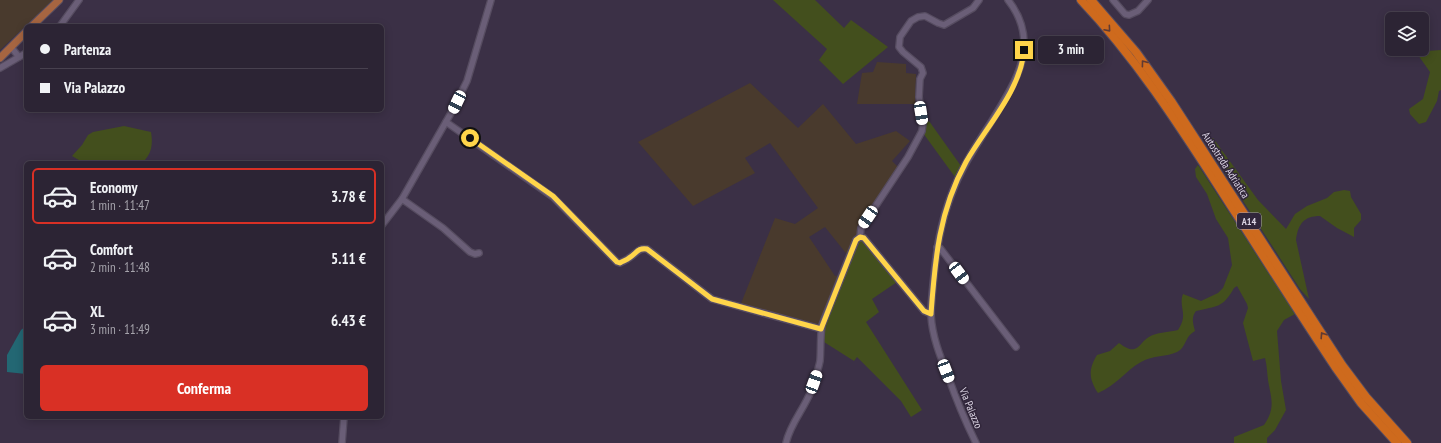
<!DOCTYPE html>
<html lang="it">
<head>
<meta charset="utf-8">
<style>
	body { margin:0; font-family:"PT Sans Narrow",sans-serif; background:#342c3c; color:#f1f3f6; height:100vh; display:flex; flex-direction:column; font-size:15px; white-space:nowrap }
	* { box-sizing:border-box; margin:0 }
	p { font-size:13px; color:#a6a4ac }
	.icon { flex:none; width:22px; height:22px; fill:none; stroke:currentColor; stroke-width:2; stroke-linecap:round; stroke-linejoin:round }
	.map { position:relative; flex:1; overflow:hidden }
	.drawer { position:absolute; left:24px; top:161px; width:360px; height:258px; display:flex; flex-direction:column; background:#2c2434; border-radius:6px; box-shadow:0 2px 10px #0003,0 0 0 1px #48414f }
	.drawer>* { flex:none }
	.guide { position:absolute; left:24px; top:24px; width:360px; height:88px; border-radius:6px; box-shadow:0 2px 10px #0003,0 0 0 1px #48414f; display:grid; align-content:center; height:88px; padding:0 16px; background:#2c2434 }
	.tools { position:absolute; left:1385px; top:12px; display:grid; gap:8px }
	.tools a { display:grid; place-items:center; width:44px; height:44px; border-radius:6px; background:#2c2434; box-shadow:0 2px 10px #0003,0 0 0 1px #48414f; font-size:20px }
	.end { position:absolute; width:18px; height:18px; margin:-9px; border:5px solid #ffd54a; background:#111; box-shadow:0 0 0 2px #111 }
	.from { border-radius:50% }
	.bubble { position:absolute; height:28px; border-radius:6px; background:#2c2434; box-shadow:0 2px 10px #0003,0 0 0 1px #48414f; font-size:13px; font-weight:600; line-height:28px; text-align:center }
	.car { position:absolute; width:12px; height:24px; margin:-12px -6px; border-radius:5px; box-shadow:0 0 3px 1px #0007; background:linear-gradient(#fff 24%,#345 0 40%,#fff 0 76%,#345 0 86%,#fff 0) }
	.guide b { display:flex; align-items:center; gap:14px; height:38px; font-size:15px }
	.guide b+b { border-top:1px solid #48414f }
	.guide i { width:10px; height:10px; background:#f1f3f6 }
	ul { padding:7px 0 0; list-style:none }
	li { display:flex; align-items:center; gap:12px; height:56px; margin:0 8px 6px; padding:0 8px; border:2px solid transparent; border-radius:6px }
	li div { flex:1 }
	li b { display:block; font-size:15px }
	li em { font-style:normal; font-weight:600 }
	li.current { border-color:#d93025 }
	li>.icon { width:36px; height:36px; stroke-width:1.5 }
	.action { display:flex; gap:8px; margin-top:auto; padding:8px 16px }
	.action a { flex:1; height:46px; border-radius:6px; background:#d93025; color:#fff; font-size:16px; font-weight:600; line-height:46px; text-align:center }
	.map>svg:first-child { display:block }
	.industrial { fill:#493a2d }
	.green { fill:#434f1d }
	.water { fill:#236773 }
	.lines { fill:none; stroke-linecap:round; stroke-linejoin:round }
	.minor-casing { stroke:#564c60; stroke-width:8 }
	.major-casing { stroke:#564c60; stroke-width:9 }
	.highway-casing { stroke:#564c60; stroke-width:10 }
	.minor { stroke:#6a5e77; stroke-width:5.5 }
	.major { stroke:#a66541; stroke-width:7 }
	.highway { stroke:#ce6a1d; stroke-width:8 }
	.oneway { stroke:#603a32 }
	.route { stroke:#ffd54a; stroke-width:5 }
	.labels { text-anchor:middle; dominant-baseline:central; stroke-width:3; stroke-linejoin:round; paint-order:stroke }
	.shield { fill:#31263b; stroke:#a9a1b2; stroke-width:1 }
	.shield-label { font-size:10px; font-weight:bold; fill:#ddd6e5 }
	.street-label { font-size:11px; fill:#ddd6e5; stroke:#31263b }
</style>
</head>
<body>
<div class="map">
<svg width="1441" height="443" viewBox="0 0 1441 443">
	<rect width="100%" height="100%" fill="#3b3046"/>
	<!-- industrial -->
	<g class="industrial">
		<path d="M0,0H54L0,50Z"/>
		<path d="M877,62L906,64V73L916,74L915,104H857L862,73L873,72Z"/>
		<path d="M750,83L798,128L823,104L856,144L896,131L910,141L892,161L899,168L859,235L849,257L825,227L809,237L835,276L840,275L820,328L740,306L775,218L795,224L818,208L770,143L745,158L755,173L693,206L638,142Z"/>
	</g>
	<!-- green -->
	<g class="green">
		<path d="M773,0H815L844,28L851,20L888,47L843,84L819,60L827,49Z"/>
		<path d="M1441,50V90L1439,91L1437,101L1426,122L1419,124L1410,114L1409,109L1423,99L1430,72L1418,55L1427,51Z"/>
		<path d="M929,121L961,166L955,177L923,133L925,124Z"/>
		<path d="M124,126L151,132C153,144 152,154 142,163H84L72,156L82,145L88,135L93,132Z"/>
		<path d="M1213,138L1258,200L1286,229L1295,214L1307,206L1327,198L1334,192L1344,190L1350,191L1351,197L1361,214V220L1354,228V237L1337,228L1320,216C1304,216 1298,224 1296,240L1309,299L1300,289L1205,142Z"/>
		<path d="M1198,165L1295,314L1284,320L1277,331L1281,381L1286,410L1275,430L1267,438V443H1234V437L1264,425C1276,408 1271,398 1268,380C1267,373 1267,365 1265,358L1253,361L1243,323L1248,308L1247,304L1237,286L1234,288C1223,308 1217,306 1196,311C1191,318 1193,323 1195,331C1184,337 1187,347 1177,352C1167,357 1153,355 1141,362C1125,371 1117,385 1098,393C1089,379 1088,370 1097,355L1110,351L1119,343C1140,359 1138,340 1153,335C1161,332 1169,332 1178,330C1189,314 1178,307 1183,294L1201,301L1218,293L1223,288L1232,265L1228,238L1216,219L1207,194L1196,177L1195,169Z"/>
		<path d="M862,239L897,282L872,299L879,312L866,322L922,410L911,417L901,401L857,357L854,361L824,342V327L858,241Z"/>
	</g>
	<!-- water -->
	<path class="water" d="M26,326V374L7,372V355L21,330Z"/>
	<g class="lines">
		<!-- minor casing -->
		<g class="minor-casing">
			<g id="minor">
				<path d="M1113,0L1125,14L1129,15L1138,11L1148,0"/>
				<path d="M60,26L79,0"/>
				<path d="M11,47L19,57"/>
				<path d="M0,68L26,53"/>
				<path d="M446,122L553,197L617,262L620,263C623,261 627,260 629,258C636,254 639,247 647,249L712,299L821,329"/>
				<path d="M402,199L443,228L470,252L475,254L479,253"/>
				<path d="M382,225L402,199L451,113L467,81L491,0"/>
				<path d="M860,237L861,228L908,157L922,131L923,123L919,97L920,79L923,73L921,67L903,52L899,47L900,37L911,21L918,17L925,16L938,23L944,25L973,8L979,0"/>
				<path d="M937,247L940,248L1016,347"/>
				<path d="M342,443L344,417"/>
				<path d="M786,443C790,424 804,409 811,391C814,381 818,371 820,361C821,349 820,337 822,325L856,240L860,237L864,238L924,311L931,314"/>
				<path d="M976,443C965,421 956,399 948,376C940,356 932,336 931,315C931,305 932,295 933,285C936,253 940,223 952,193C962,166 978,143 993,119C1017,80 1041,42 1008,0"/>
			</g>
		</g>
		<!-- major casing -->
		<g class="major-casing">
			<g id="major">
				<path d="M32,26L59,0"/>
				<path d="M0,58L26,32"/>
			</g>
		</g>
		<!-- highway casing -->
		<g class="highway-casing">
			<g id="highway">
				<path d="M1081,0C1135,57 1177,122 1219,187C1258,248 1296,308 1336,368L1361,403L1397,443"/>
				<path d="M1091,0L1136,52L1171,101L1342,365L1366,397L1407,443"/>
			</g>
		</g>
		<!-- minor -->
		<use href="#minor" class="minor"/>
		<!-- major -->
		<use href="#major" class="major"/>
		<!-- highway -->
		<use href="#highway" class="highway"/>
	</g>
	<!-- one-way arrows -->
	<defs><path id="oneway-chevron" d="M-2-3.5L2.5 0L-2 3.5" fill="none" stroke-width="1.6" stroke-linecap="round" stroke-linejoin="round"/></defs>
	<g class="oneway">
		<use href="#oneway-chevron" transform="translate(1108 29) rotate(49)"/>
		<use href="#oneway-chevron" transform="translate(1144 63) rotate(-127)"/>
		<use href="#oneway-chevron" transform="translate(1323 335) rotate(-123)"/>
	</g>
	<g class="lines">
		<!-- route -->
		<path class="route" d="M470,138L553,196L617,262L620,263C623,261 627,260 629,258C636,254 638,247 647,249L712,299L821,329L856,240L860,237L864,238L924,311L931,314C935,259 939,211 966,162C986,127 1021,90 1024,50"/>
	</g>
	<g class="labels">
		<!-- shield labels -->
		<rect class="shield" x="1237" y="213" width="24" height="16" rx="3"/>
		<g class="shield-label">
			<text x="1249" y="221">A14</text>
		</g>
		<!-- street labels -->
		<g class="street-label">
			<text transform="translate(1226 165) rotate(57)">Autostrada Adriatica</text>
			<text transform="translate(971 408) rotate(67)">Via Palazzo</text>
		</g>
	</g>
</svg>
<div class="tools">
<a><svg class="icon" aria-label="layers" viewBox="0 0 24 24"><path d="M12 4l9 5-9 5-9-5zM3 14l9 5 9-5"/></svg></a>
</div>
<i class="end from" style="left:470px;top:138px"></i>
<i class="end" style="left:1024px;top:50px"></i>
<div class="bubble" style="left:1038px;top:36px;width:66px">3 min</div>
<i class="car" style="left:457px;top:102px;rotate:206deg"></i>
<i class="car" style="left:921px;top:113px;rotate:171deg"></i>
<i class="car" style="left:868px;top:217px;rotate:214deg"></i>
<i class="car" style="left:959px;top:273px;rotate:143deg"></i>
<i class="car" style="left:946px;top:371px;rotate:159deg"></i>
<i class="car" style="left:814px;top:382px;rotate:20deg"></i>
<div class="guide">
<b><i class="from"></i>Partenza</b>
<b><i></i>Via Palazzo</b>
</div>
<section class="drawer">
<ul>
<li class="current"><svg class="icon" aria-label="car" viewBox="0 0 24 24"><path d="M5 17H2v-5l4-1 3-4h7l3 4 3 1v5h-3M9 17h6M6 11h13"/><circle cx="7" cy="17" r="2"/><circle cx="17" cy="17" r="2"/></svg><div><b>Economy</b><p>1 min · 11:47</p></div><em>3.78 €</em></li>
<li><svg class="icon" aria-label="car" viewBox="0 0 24 24"><path d="M5 17H2v-5l4-1 3-4h7l3 4 3 1v5h-3M9 17h6M6 11h13"/><circle cx="7" cy="17" r="2"/><circle cx="17" cy="17" r="2"/></svg><div><b>Comfort</b><p>2 min · 11:48</p></div><em>5.11 €</em></li>
<li><svg class="icon" aria-label="car" viewBox="0 0 24 24"><path d="M5 17H2v-5l4-1 3-4h7l3 4 3 1v5h-3M9 17h6M6 11h13"/><circle cx="7" cy="17" r="2"/><circle cx="17" cy="17" r="2"/></svg><div><b>XL</b><p>3 min · 11:49</p></div><em>6.43 €</em></li>
</ul>
<div class="action"><a>Conferma</a></div>
</section>
</div>
</body>
</html>
